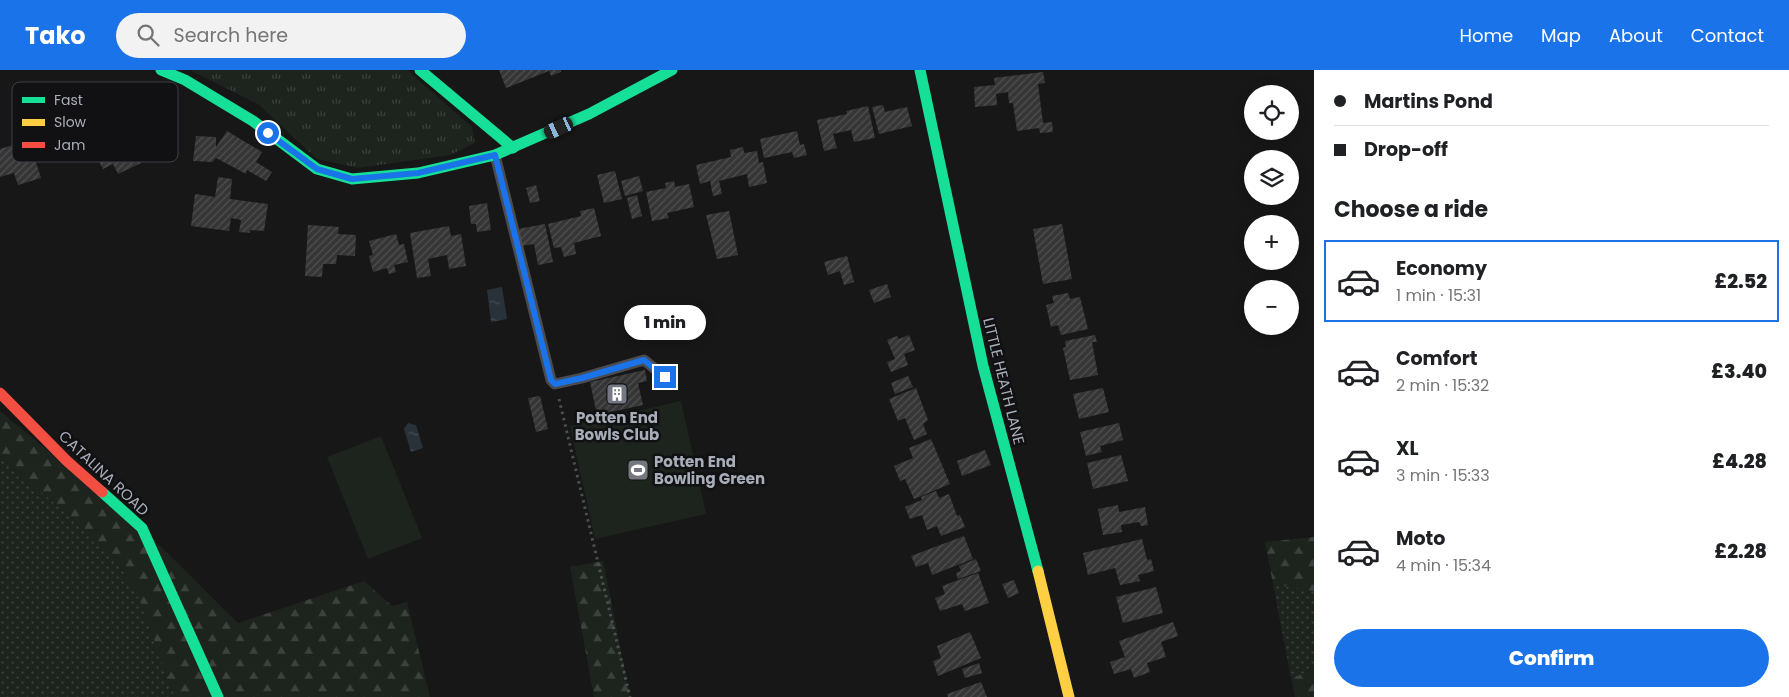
<!DOCTYPE html>
<html lang="en">
<head>
<meta charset="utf-8">
<style>
	body { margin:0; font-family:Poppins,sans-serif; background:#f2f2f2; color:#202124; height:100vh; display:flex; flex-direction:column; font-size:19px; white-space:nowrap }
	* { box-sizing:border-box; margin:0 }
	p { font-size:16px; color:#757577 }
	.icon { flex:none; width:28px; height:28px; fill:none; stroke:currentColor; stroke-width:2; stroke-linecap:round; stroke-linejoin:round }
	.map { position:relative; flex:1; overflow:hidden }
	.details { display:flex; flex-direction:column; background:#fff; width:475px }
	.details>* { flex:none }
	.top-card { display:grid; align-content:center; height:110px; padding:0 20px; background:#fff }
	.fabs { position:absolute; left:1244px; top:15px; display:grid; gap:10px }
	.fabs a { display:grid; place-items:center; width:55px; height:55px; border-radius:50%; background:#fff; box-shadow:0 2px 12px #0003; font-size:25px }
	.end { position:absolute; width:22px; height:22px; margin:-11px; border:6px solid #1a73e8; background:#fff; box-shadow:0 0 0 2px #fff }
	.from { border-radius:50% }
	.bubble { position:absolute; height:35px; border-radius:18px; background:#fff; box-shadow:0 2px 12px #0003; font-size:16px; font-weight:800; line-height:35px; text-align:center }
	.car { position:absolute; width:15px; height:30px; margin:-15px -8px; border-radius:6px; box-shadow:0 0 4px 1px #0007; background:linear-gradient(#222 24%,#8ab4d8 0 40%,#222 0 76%,#8ab4d8 0 86%,#222 0) }
	.top-card b { display:flex; align-items:center; gap:18px; height:48px; font-size:19px }
	.top-card b+b { border-top:1px solid #e0e0e0 }
	.top-card i { width:12px; height:12px; background:#202124 }
	ul { padding:0; list-style:none }
	li { display:flex; align-items:center; gap:15px; height:82px; margin:0 10px 8px; padding:0 10px; border:2px solid transparent; border-radius:0px }
	li div { flex:1 }
	li b { display:block; font-size:19px }
	li em { font-style:normal; font-weight:800 }
	li.selected { border-color:#1a73e8 }
	li>.icon { width:45px; height:45px; stroke-width:1.5 }
	h2 { padding:0 20px; font-size:22px; line-height:60px }
	.cta { display:flex; gap:10px; margin-top:auto; padding:10px 20px }
	.cta a { flex:1; height:58px; border-radius:30px; background:#1a73e8; color:#fff; font-size:20px; font-weight:800; line-height:58px; text-align:center }
	header { display:flex; align-items:center; gap:30px; box-sizing:border-box; height:70px; padding:0 25px; background:#1a73e8; color:#fff }
	header strong { font-size:24px }
	nav { display:flex; gap:28px; margin-inline-start:auto; font-size:18px }
	.search { width:350px; height:45px; background:#f2f2f2; display:flex; align-items:center; gap:12px; box-sizing:border-box; padding:0 18px; border-radius:28px; color:#757577; font-size:19px }
	main { display:flex; flex:1; min-height:0 }
	.map>svg:first-child { display:block }
	.grass { fill:url(#grass-dots) }
	.forest { fill:url(#forest-firs) }
	.park { fill:url(#park-tufts) }
	.garden { fill:#1d241e }
	.water { fill:url(#water-ripples) }
	.building { fill:url(#building-hatch) }
	.lines { fill:none; stroke-linecap:round; stroke-linejoin:round }
	.path { stroke:#4d4e52; stroke-width:3; stroke-dasharray:2.5 4; stroke-linecap:butt }
	.lane { stroke:#4b4c50; stroke-width:11 }
	.fast { stroke:#16e098; stroke-width:11 }
	.slow { stroke:#ffcf43; stroke-width:11 }
	.jam { stroke:#f24e42; stroke-width:11 }
	.route { stroke:#1a73e8; stroke-width:6 }
	.labels { text-anchor:middle; dominant-baseline:central; stroke-width:5; stroke-linejoin:round; paint-order:stroke }
	.street-label { font-size:15px; fill:#a8adb8; stroke:#111113 }
	.poi-label { font-size:15px; font-weight:bold; fill:#a8adb8; stroke:#111113 }
	.key { fill:#111113; stroke:#3e4045; stroke-width:1 }
	.key-label { font-size:14px; fill:#a8adb8 }
</style>
</head>
<body>
<header>
<strong>Tako</strong>
<div class="search"><svg class="icon" aria-label="search" viewBox="0 0 24 24"><circle cx="10" cy="10" r="6"/><path d="M15 15l6 6"/></svg>Search here</div>
<nav><a>Home</a><a>Map</a><a>About</a><a>Contact</a></nav>
</header>
<main>
<div class="map">
<svg width="1314" height="627" viewBox="0 0 1314 627">
	<defs>
		<pattern id="grass-dots" width="8" height="8" patternUnits="userSpaceOnUse" patternTransform="scale(1.25)"><rect width="8" height="8" fill="#1d241e"/><path d="M2 2h.1M6 6h.1" fill="none" stroke="#3b413d" stroke-width="1.8" stroke-linecap="round"/></pattern>
		<pattern id="forest-firs" width="22" height="20" patternUnits="userSpaceOnUse" patternTransform="scale(1.25)"><rect width="22" height="20" fill="#1d241e"/><path d="M5 1l3.5 6h-7zM16 11l3.5 6h-7z" fill="#3b413d"/></pattern>
		<pattern id="park-tufts" width="24" height="20" patternUnits="userSpaceOnUse" patternTransform="scale(1.25)"><rect width="24" height="20" fill="#1d241e"/><path d="M3 7l-1-3M5 7V3M7 7l1-3M15 17l-1-3M17 17v-4M19 17l1-3" fill="none" stroke="#3b413d"/></pattern>
		<pattern id="water-ripples" width="26" height="14" patternUnits="userSpaceOnUse" patternTransform="scale(1.25)"><rect width="26" height="14" fill="#2a3239"/><path d="M2 4q2-2 4 0t4 0M15 11q2-2 4 0t4 0" fill="none" stroke="#464d54"/></pattern>
		<pattern id="building-hatch" width="6" height="6" patternUnits="userSpaceOnUse" patternTransform="scale(1.25)"><rect width="6" height="6" fill="#353536"/><path d="M-1 1l2-2M0 6l6-6M5 7l2-2" fill="none" stroke="#4f5051"/></pattern>
	</defs>
	<rect width="100%" height="100%" fill="#171717"/>
	<!-- grass -->
	<g class="grass">
		<path d="M0,385L114,486L138,526L175,627H0Z"/>
		<path d="M1273,514L1314,521V600L1291,608Z"/>
	</g>
	<!-- forest -->
	<g class="forest">
		<path d="M0,341L142,458L238,553L364,511L392,536L407,532L430,627H175L138,526L114,486L0,385Z"/>
		<path d="M1314,467V521L1273,514L1265,472Z"/>
		<path d="M603,491L630,627H594L570,497Z"/>
		<path d="M1314,600V627H1295L1291,608Z"/>
	</g>
	<!-- park -->
	<path class="park" d="M190,0H407L472,57L475,73L450,85L358,98L317,89L258,34Z"/>
	<!-- garden -->
	<g class="garden">
		<path d="M681,331L706,444L595,469L570,356Z"/>
		<path d="M381,366L422,468L368,489L327,387Z"/>
	</g>
	<!-- water -->
	<g class="water">
		<path d="M502,217L507,249L491,252L487,220Z"/>
		<path d="M408,353L416,355L423,378L411,382L404,359Z"/>
	</g>
	<!-- building -->
	<g class="building">
		<path d="M499,0H561V2L551,6L549,1L506,18Z"/>
		<path d="M1043,2L1045,13L1038,14L1043,53L1052,52L1053,62L1040,63L1039,58L1017,61L1013,33H1009L1008,22L996,24L997,35L975,37L974,17L995,15L994,8Z"/>
		<path d="M115,35L126,57L137,51L150,76L137,83L141,93L118,104L113,94L103,99L94,82L105,76L90,47Z"/>
		<path d="M883,35L885,42L907,37L912,56L879,64L872,37Z"/>
		<path d="M868,36L875,68L854,72L851,60L833,64L837,78L824,81L817,50L847,44L846,41Z"/>
		<path d="M227,61L262,82L256,92L272,102L266,111L247,100L246,104L216,88L212,92L193,91L196,66L216,67V77Z"/>
		<path d="M797,61L800,75L804,74L807,85L794,88L792,82L764,88L760,69Z"/>
		<path d="M29,70L41,108L18,115L14,103L0,107V79Z"/>
		<path d="M743,77L744,83L757,81L759,93L763,92L767,113L749,117L747,104L719,111L722,124L713,126L710,111L700,114L696,95L731,87L730,80Z"/>
		<path d="M615,101L622,129L604,133L597,105Z"/>
		<path d="M639,106L643,121L625,126L621,111Z"/>
		<path d="M218,107L232,109L230,129L268,134L264,161L250,160V163L239,162L241,150L231,148L229,161L191,156L195,124L215,127Z"/>
		<path d="M674,111L675,117L689,114L694,137L667,143L669,148L652,151L646,122L666,118L665,113Z"/>
		<path d="M536,115L540,131L530,133L526,118Z"/>
		<path d="M637,125L642,146L632,149L627,128Z"/>
		<path d="M487,133L491,160L477,162L476,154H471L469,136Z"/>
		<path d="M594,138L601,166L574,173L576,184L564,187L561,177L554,178L548,154L581,146L580,141Z"/>
		<path d="M729,141L738,185L717,189L706,145Z"/>
		<path d="M545,154L553,192L538,195L534,174L521,176L518,159Z"/>
		<path d="M1062,154L1072,209L1043,214L1033,159Z"/>
		<path d="M308,155L339,157L338,164L356,165L355,186L337,185L336,194H323L322,207L305,206Z"/>
		<path d="M449,156L451,166L461,164L466,196L449,199L447,185L428,189L431,206L417,208L410,163Z"/>
		<path d="M396,164L399,175L404,174L408,192L394,195L396,202L389,204L387,198L373,202L369,186L373,185L369,171Z"/>
		<path d="M847,186L854,212L844,215L840,201L828,205L824,192Z"/>
		<path d="M887,214L891,227L874,233L869,220Z"/>
		<path d="M1068,223L1070,229L1080,227L1088,259L1061,265L1058,255L1051,257L1046,235L1054,233L1052,226Z"/>
		<path d="M909,265L915,280L904,284L908,295L891,302L887,292L895,289L887,270L897,266L899,269Z"/>
		<path d="M1095,265L1097,272H1092L1098,305L1070,310L1063,278L1066,277L1065,271Z"/>
		<path d="M645,300L647,311L638,313L643,335L597,345L590,312Z"/>
		<path d="M908,306L913,317L895,324L891,313Z"/>
		<path d="M916,318L928,350L923,354L927,364L914,370L905,348L898,351L889,329Z"/>
		<path d="M1103,318L1109,342L1079,349L1073,324Z"/>
		<path d="M540,326L548,359L536,362L528,328Z"/>
		<path d="M1119,353L1123,370L1100,376L1102,382L1086,386L1080,362Z"/>
		<path d="M931,369L950,414L914,429L905,409L900,411L894,396L913,388L909,378Z"/>
		<path d="M985,380L991,395L962,406L957,391Z"/>
		<path d="M1121,385L1128,411L1093,419L1087,393Z"/>
		<path d="M936,421L939,428L949,424L957,446L960,445L965,457L941,466L937,456L927,460L922,445L910,449L905,437L922,430L921,427Z"/>
		<path d="M1118,435L1119,442L1145,437L1148,455L1141,456L1139,452L1121,455L1122,462L1103,465L1098,439Z"/>
		<path d="M964,466L973,489L932,505L928,493L916,497L911,486Z"/>
		<path d="M1142,469L1147,490L1151,489L1154,501L1138,505L1140,511L1120,515L1115,498L1088,505L1083,483Z"/>
		<path d="M976,489L981,501L958,509L956,503L961,501L959,496Z"/>
		<path d="M978,503L989,533L965,541L962,534L940,541L935,528L945,524L942,516Z"/>
		<path d="M1014,510L1019,523L1008,528L1002,514Z"/>
		<path d="M1156,517L1163,543L1123,553L1116,527Z"/>
		<path d="M1173,552L1178,566L1161,572L1166,587L1147,593L1150,602L1134,608L1131,599L1114,604L1110,592L1125,587L1119,571Z"/>
		<path d="M970,562L981,588L938,606L933,591L941,588L937,576Z"/>
		<path d="M979,593L982,603L965,608L962,599Z"/>
		<path d="M981,612L987,627H948L947,624Z"/>
	</g>
	<g class="lines">
		<!-- path -->
		<path class="path" d="M559,329L630,627"/>
		<!-- lane -->
		<path class="lane" d="M495,85L551,310L555,314L582,308L644,290L665,307"/>
		<!-- fast -->
		<g class="fast">
			<path d="M161,0L185,10L253,51L317,99L352,109L418,103L495,85L589,44L672,0"/>
			<path d="M420,0L513,78"/>
			<path d="M920,0L983,296L1038,501"/>
			<path d="M102,422L142,458L218,627"/>
		</g>
		<!-- slow -->
		<path class="slow" d="M1038,501L1069,627"/>
		<!-- jam -->
		<path class="jam" d="M0,323L67,391L102,422"/>
	</g>
	<g class="lines">
		<!-- route -->
		<path class="route" d="M268,63L317,99L352,109L418,103L495,85L551,310L555,314L582,308L644,290L665,307"/>
	</g>
	<!-- icons -->
	<defs>
		<g id="building-square" transform="scale(1.125)"><rect x="-9" y="-9" width="18" height="18" rx="4" fill="#757880" stroke="#111113"/><path d="M-4-6H4V6H1V3H-1V6H-4ZM-2.5-4.3h1.7v1.8h-1.7ZM.8-4.3h1.7v1.8H.8ZM-2.5-1h1.7V.8h-1.7ZM.8-1h1.7V.8H.8Z" fill="#fff"/></g>
		<g id="stadium-square" transform="scale(1.125)"><rect x="-9" y="-9" width="18" height="18" rx="4" fill="#757880" stroke="#111113"/><path d="M0-5a6.5 5 0 1 0 0 10a6.5 5 0 1 0 0-10ZM-3.5-1.8h7v3.6h-7Z" fill="#fff"/></g>
	</defs>
	<g fill-rule="evenodd">
		<use href="#building-square" x="617" y="324"/>
		<use href="#stadium-square" x="638" y="400"/>
	</g>
	<g class="labels">
		<!-- street labels -->
		<g class="street-label">
			<text transform="translate(1004 311) rotate(76)">LITTLE HEATH LANE</text>
			<text transform="translate(104 403) rotate(43)">CATALINA ROAD</text>
		</g>
		<!-- poi labels -->
		<g class="poi-label">
			<text x="617" y="347">Potten End<tspan x="617" dy="17">Bowls Club</tspan></text>
			<text x="654" y="391" text-anchor="start">Potten End<tspan x="654" dy="17">Bowling Green</tspan></text>
		</g>
	</g>
	<!-- legend -->
	<rect x="12" y="12" width="166" height="80" rx="8" class="key"/>
	<rect x="22" y="27" width="23" height="6" fill="#16e098"/>
	<rect x="22" y="49" width="23" height="7" fill="#ffcf43"/>
	<rect x="22" y="72" width="23" height="6" fill="#f24e42"/>
	<g class="key-label">
		<text x="54" y="35">Fast</text>
		<text x="54" y="57">Slow</text>
		<text x="54" y="80">Jam</text>
	</g>
</svg>
<div class="fabs">
<a><svg class="icon" aria-label="locate" viewBox="0 0 24 24"><circle cx="12" cy="12" r="6"/><path d="M12 2v4M12 18v4M2 12h4M18 12h4"/></svg></a>
<a><svg class="icon" aria-label="layers" viewBox="0 0 24 24"><path d="M12 4l9 5-9 5-9-5zM3 14l9 5 9-5"/></svg></a>
<a>+</a>
<a>−</a>
</div>
<i class="end from" style="left:268px;top:63px"></i>
<i class="end" style="left:665px;top:307px"></i>
<div class="bubble" style="left:624px;top:235px;width:82px">1 min</div>
<i class="car" style="left:559px;top:58px;rotate:245deg"></i>
</div>
<section class="details">
<div class="top-card">
<b><i class="from"></i>Martins Pond</b>
<b><i></i>Drop-off</b>
</div>
<h2>Choose a ride</h2>
<ul>
<li class="selected"><svg class="icon" aria-label="car" viewBox="0 0 24 24"><path d="M5 17H2v-5l4-1 3-4h7l3 4 3 1v5h-3M9 17h6M6 11h13"/><circle cx="7" cy="17" r="2"/><circle cx="17" cy="17" r="2"/></svg><div><b>Economy</b><p>1 min · 15:31</p></div><em>£2.52</em></li>
<li><svg class="icon" aria-label="car" viewBox="0 0 24 24"><path d="M5 17H2v-5l4-1 3-4h7l3 4 3 1v5h-3M9 17h6M6 11h13"/><circle cx="7" cy="17" r="2"/><circle cx="17" cy="17" r="2"/></svg><div><b>Comfort</b><p>2 min · 15:32</p></div><em>£3.40</em></li>
<li><svg class="icon" aria-label="car" viewBox="0 0 24 24"><path d="M5 17H2v-5l4-1 3-4h7l3 4 3 1v5h-3M9 17h6M6 11h13"/><circle cx="7" cy="17" r="2"/><circle cx="17" cy="17" r="2"/></svg><div><b>XL</b><p>3 min · 15:33</p></div><em>£4.28</em></li>
<li><svg class="icon" aria-label="car" viewBox="0 0 24 24"><path d="M5 17H2v-5l4-1 3-4h7l3 4 3 1v5h-3M9 17h6M6 11h13"/><circle cx="7" cy="17" r="2"/><circle cx="17" cy="17" r="2"/></svg><div><b>Moto</b><p>4 min · 15:34</p></div><em>£2.28</em></li>
</ul>
<div class="cta"><a>Confirm</a></div>
</section>
</main>
</body>
</html>
